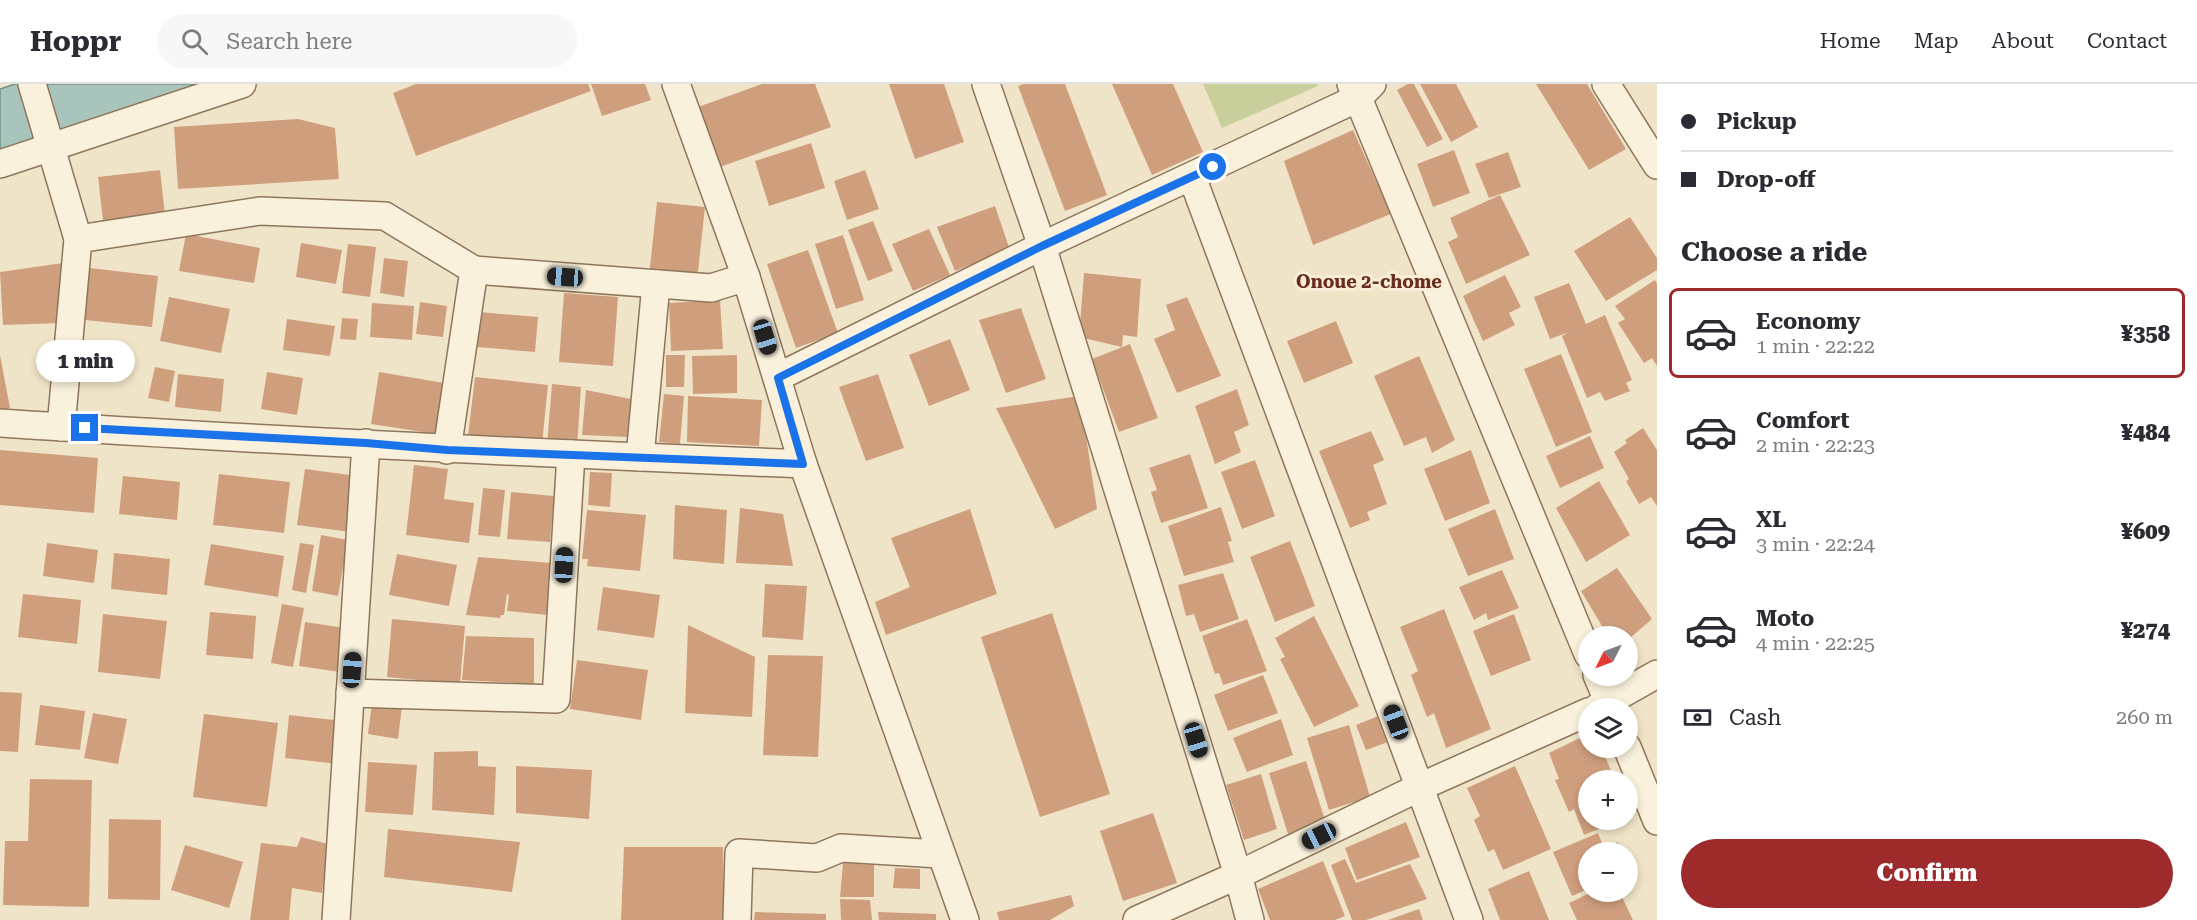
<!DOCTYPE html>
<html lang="en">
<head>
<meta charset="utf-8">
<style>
	body { margin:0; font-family:"Roboto Serif",serif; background:#f7f7f7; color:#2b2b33; height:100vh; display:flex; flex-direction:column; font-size:22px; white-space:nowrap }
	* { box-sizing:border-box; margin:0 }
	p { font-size:20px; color:#7c7c81 }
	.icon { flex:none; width:33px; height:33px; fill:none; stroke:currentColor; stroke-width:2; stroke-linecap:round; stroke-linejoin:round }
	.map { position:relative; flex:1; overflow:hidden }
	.side { display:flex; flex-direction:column; background:#fff; width:540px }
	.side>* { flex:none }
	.top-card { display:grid; align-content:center; height:132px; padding:0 24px; background:#fff }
	.needle { width:39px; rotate:228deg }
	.controls { position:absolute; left:1578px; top:542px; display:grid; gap:12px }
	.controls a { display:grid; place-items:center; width:60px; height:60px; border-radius:50%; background:#fff; box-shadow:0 3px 9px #0003; font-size:30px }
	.end { position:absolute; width:27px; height:27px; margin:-14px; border:8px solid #1a73e8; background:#fff; box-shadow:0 0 0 3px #fff }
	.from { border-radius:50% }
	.bubble { position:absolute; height:42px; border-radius:21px; background:#fff; box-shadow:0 3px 9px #0003; font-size:20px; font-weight:800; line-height:42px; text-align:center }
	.car { position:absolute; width:18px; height:36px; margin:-18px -9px; border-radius:8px; box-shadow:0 0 4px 2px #0007; background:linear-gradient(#222 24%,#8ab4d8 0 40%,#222 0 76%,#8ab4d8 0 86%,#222 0) }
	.top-card b { display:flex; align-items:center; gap:21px; height:57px; font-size:22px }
	.top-card b+b { border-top:2px solid #e1e1e2 }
	.top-card i { width:15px; height:15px; background:#2b2b33 }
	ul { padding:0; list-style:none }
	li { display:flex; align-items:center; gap:18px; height:90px; margin:0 12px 9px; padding:0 12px; border:3px solid transparent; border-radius:9px }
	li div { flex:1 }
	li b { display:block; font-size:22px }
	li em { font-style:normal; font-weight:800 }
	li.selected { border-color:#9e2a2b }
	li>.icon { width:54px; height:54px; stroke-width:1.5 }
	h2 { padding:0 24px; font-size:27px; line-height:72px }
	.pay { display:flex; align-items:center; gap:15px; height:66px; padding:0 24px; font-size:22px }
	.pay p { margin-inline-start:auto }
	.primary-button { display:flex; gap:12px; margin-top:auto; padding:12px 24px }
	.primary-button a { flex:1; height:69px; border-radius:36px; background:#9e2a2b; color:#fff; font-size:24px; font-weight:800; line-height:69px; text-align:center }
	header { display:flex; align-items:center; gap:36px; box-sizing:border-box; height:84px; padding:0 30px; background:#fff; border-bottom:2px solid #e1e1e2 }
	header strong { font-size:28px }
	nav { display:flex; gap:33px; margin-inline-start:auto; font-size:21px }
	.search { width:420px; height:54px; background:#f7f7f7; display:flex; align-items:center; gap:15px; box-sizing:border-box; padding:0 21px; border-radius:33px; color:#7c7c81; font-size:22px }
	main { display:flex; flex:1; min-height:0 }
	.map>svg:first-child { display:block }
	.green { fill:#c9cf9b }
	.water { fill:#a9c4bc; stroke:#6f938a; stroke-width:1.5 }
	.building { fill:#cf9f7d }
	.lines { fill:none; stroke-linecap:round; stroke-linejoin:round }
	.minor-casing { stroke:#8d765c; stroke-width:30 }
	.minor { stroke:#faf1dc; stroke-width:27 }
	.route { stroke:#1a73e8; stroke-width:8 }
	.labels { text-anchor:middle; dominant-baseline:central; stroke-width:6; stroke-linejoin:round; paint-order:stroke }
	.neighbourhood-label { font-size:18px; font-weight:bold; fill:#6b2e1e; stroke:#f7eed8 }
</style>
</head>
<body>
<header>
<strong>Hoppr</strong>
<div class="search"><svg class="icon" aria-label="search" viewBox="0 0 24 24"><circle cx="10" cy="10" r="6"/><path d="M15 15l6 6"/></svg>Search here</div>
<nav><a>Home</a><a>Map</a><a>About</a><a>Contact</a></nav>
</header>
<main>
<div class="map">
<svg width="1657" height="836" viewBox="0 0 1657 836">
	<rect width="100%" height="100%" fill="#f0e4c8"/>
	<!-- green -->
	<path class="green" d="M1203,0H1317L1318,2L1222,44Z"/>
	<!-- water -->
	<path class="water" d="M15,0H212L0,71V5Z"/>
	<!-- building -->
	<g class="building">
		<path d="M416,0H588L591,7L416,72L393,9Z"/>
		<path d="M591,0H645L651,16L602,32Z"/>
		<path d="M762,0H815L831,43L720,83L698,23Z"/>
		<path d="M889,0H944L964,58L915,75Z"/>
		<path d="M1024,0H1065L1107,111L1065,127L1018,2Z"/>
		<path d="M1112,0H1173L1203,68L1152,91Z"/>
		<path d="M1408,0H1414L1443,55L1427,63L1397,6Z"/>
		<path d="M1420,0H1456L1478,43L1451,58Z"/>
		<path d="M1536,0H1587L1626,65L1589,86Z"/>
		<path d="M298,35L335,44L339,95L178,105L174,43Z"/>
		<path d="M1353,46L1391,130L1313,161L1284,77Z"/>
		<path d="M811,59L825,104L769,122L755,77Z"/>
		<path d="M1454,66L1470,109L1433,123L1417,80Z"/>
		<path d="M1508,68L1521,103L1489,114L1475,80Z"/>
		<path d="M160,86L165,131L103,137L98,93Z"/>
		<path d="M865,86L879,125L847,136L834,97Z"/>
		<path d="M1500,111L1530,171L1466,200L1448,158L1458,153L1450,134Z"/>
		<path d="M657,118L705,123L697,197L649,192Z"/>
		<path d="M995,122L1010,166L955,187L937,143Z"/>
		<path d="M1630,133L1657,174V186L1606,217L1574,167Z"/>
		<path d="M873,137L893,187L868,197L848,146Z"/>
		<path d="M929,145L950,191L913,207L892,160Z"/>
		<path d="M186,150L260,164L254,199L179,187Z"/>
		<path d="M843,151L864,216L836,225L815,160Z"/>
		<path d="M301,159L342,166L336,200L296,193Z"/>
		<path d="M348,160L376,163L370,213L342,209Z"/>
		<path d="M808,166L838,249L796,264L767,180Z"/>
		<path d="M384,174L408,177L404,213L380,209Z"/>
		<path d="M63,179L62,239L3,241L0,188Z"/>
		<path d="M90,184L158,192L152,243L85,236Z"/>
		<path d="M1084,189L1141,195L1137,253L1123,251L1122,263L1079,253Z"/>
		<path d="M1505,191L1521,223L1509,229L1515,241L1483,257L1463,212Z"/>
		<path d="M1655,196L1657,200V282L1652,274L1644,279L1618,239L1625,235L1615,222Z"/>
		<path d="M1569,199L1586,240L1605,231L1632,296L1626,299L1630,307L1605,317L1600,308L1587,314L1562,252L1569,248L1550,255L1534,213Z"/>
		<path d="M564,209L618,213L613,282L559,278Z"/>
		<path d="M169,213L230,225L221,269L160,257Z"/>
		<path d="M1187,213L1221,292L1177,309L1154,255L1175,246L1166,221Z"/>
		<path d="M720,216L723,265L671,267L669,219Z"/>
		<path d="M420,218L447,222L443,253L416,250Z"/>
		<path d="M372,219L414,222L412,256L370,253Z"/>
		<path d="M1021,224L1046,295L1006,309L979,236Z"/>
		<path d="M479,228L538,233L535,268L477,263Z"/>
		<path d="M342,234L358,235L356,256L340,255Z"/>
		<path d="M287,235L335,242L330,272L283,266Z"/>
		<path d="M1336,237L1353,279L1304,299L1287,257Z"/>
		<path d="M950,255L970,306L929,322L909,271Z"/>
		<path d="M1130,260L1158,334L1119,348L1092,275Z"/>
		<path d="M1561,270L1592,348L1556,363L1524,285Z"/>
		<path d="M0,271L10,324L0,326Z"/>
		<path d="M666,271H685L684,303H666Z"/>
		<path d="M737,271V309L693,310L692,272Z"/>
		<path d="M1419,272L1455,356L1432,369L1426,353L1404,362L1374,292Z"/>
		<path d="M155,283L175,287L169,318L148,314Z"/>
		<path d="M267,288L303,294L297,331L261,325Z"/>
		<path d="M379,288L444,299L436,350L371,340Z"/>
		<path d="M178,290L224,295L221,328L175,323Z"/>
		<path d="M878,290L904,364L866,377L839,303Z"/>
		<path d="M475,293L548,301L542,360L468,352Z"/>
		<path d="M552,300L581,303L577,363L547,361Z"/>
		<path d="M1237,305L1249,341L1234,348L1241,368L1215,380L1195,322Z"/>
		<path d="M586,306L631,315L629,353L582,351Z"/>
		<path d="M664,310L684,312L680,360L659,358Z"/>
		<path d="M688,312L762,316L759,362L687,358Z"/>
		<path d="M1080,312L1097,425L1055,445L996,324Z"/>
		<path d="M1643,344L1657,366V422L1651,413L1639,420L1626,397L1629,395L1614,368L1627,359L1625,356Z"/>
		<path d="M1371,347L1384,376L1373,381L1387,420L1367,428L1370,436L1350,444L1319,367Z"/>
		<path d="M1590,352L1604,384L1560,404L1546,372Z"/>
		<path d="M0,366L98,374L94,429L0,421Z"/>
		<path d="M1471,366L1490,419L1445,437L1424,385Z"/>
		<path d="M1190,370L1208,424L1161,439L1151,408L1157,406L1149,384Z"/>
		<path d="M1255,376L1275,432L1242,445L1221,388Z"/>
		<path d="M414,381L448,385L444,415L474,419L469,459L406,451Z"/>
		<path d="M305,385L365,393L358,449L297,441Z"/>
		<path d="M590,388L612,389L610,423L588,421Z"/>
		<path d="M219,390L290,398L284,449L213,441Z"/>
		<path d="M123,392L180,398L177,436L119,430Z"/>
		<path d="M1599,397L1630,451L1586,478L1556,424Z"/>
		<path d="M483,404L505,406L500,453L478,451Z"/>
		<path d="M511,408L554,412L550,458L507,455Z"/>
		<path d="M675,421L727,426L724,480L673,475Z"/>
		<path d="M1221,423L1232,457L1228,458L1234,478L1184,492L1168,442Z"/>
		<path d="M740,424L783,430L793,482L736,479Z"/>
		<path d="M970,425L997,510L886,551L875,518L910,503L891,454Z"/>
		<path d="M1495,425L1514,475L1468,492L1448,445Z"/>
		<path d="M587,426L646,431L640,487L587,482L588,475H582Z"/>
		<path d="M321,451L348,456L338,512L312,507Z"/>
		<path d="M1290,457L1315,522L1275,538L1250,473Z"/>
		<path d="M47,459L98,466L94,499L43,492Z"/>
		<path d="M300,459L314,461L306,509L292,506Z"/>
		<path d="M211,460L284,472L278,513L204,501Z"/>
		<path d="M114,469L170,475L167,511L111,505Z"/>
		<path d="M397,470L457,481L449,522L389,511Z"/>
		<path d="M478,473L552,479L547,531L507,527L509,511L507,510L504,531H501L500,534L466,531Z"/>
		<path d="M1617,484L1652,535L1630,554L1635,561L1628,566V552H1608L1581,507Z"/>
		<path d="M1502,486L1519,524L1488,536L1486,529L1474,536L1459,503Z"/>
		<path d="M1223,489L1239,535L1200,548L1194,530L1186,532L1178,501Z"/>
		<path d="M765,500L807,502L803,556L762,553Z"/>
		<path d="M603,503L660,511L654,554L597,546Z"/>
		<path d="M23,510L81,516L77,560L18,553Z"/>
		<path d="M282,520L304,524L293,583L271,579Z"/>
		<path d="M1444,525L1491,645L1446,664L1434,629L1427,633L1411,591L1418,587L1400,543Z"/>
		<path d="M210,528L256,532L253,575L206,571Z"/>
		<path d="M1052,529L1110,710L1040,733L981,553Z"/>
		<path d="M103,530L167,537L160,595L98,588Z"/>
		<path d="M1514,530L1531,576L1491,592L1473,547Z"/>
		<path d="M1314,532L1359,622L1314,643L1280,575L1285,573L1275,554Z"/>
		<path d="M392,535L465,542L460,600L387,593Z"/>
		<path d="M1247,535L1267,587L1223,601L1219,589L1215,590L1202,552Z"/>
		<path d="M305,538L345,544L339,588L299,582Z"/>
		<path d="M688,541L755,573L752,633L685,629Z"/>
		<path d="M466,552L534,554V600L462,596Z"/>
		<path d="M768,571L823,572L818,673L763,671Z"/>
		<path d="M577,576L648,586L641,636L570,625Z"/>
		<path d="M1263,591L1278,629L1228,647L1214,611Z"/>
		<path d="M0,608L22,609L18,668L0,667Z"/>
		<path d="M372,619L402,622L398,655L368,650Z"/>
		<path d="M40,621L85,627L80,666L35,661Z"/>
		<path d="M93,629L127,635L118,680L84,674Z"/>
		<path d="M204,630L278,639L267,723L193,713Z"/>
		<path d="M289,631L343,637L338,680L285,674Z"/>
		<path d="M1378,632L1388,658L1366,666L1356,641Z"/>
		<path d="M1281,635L1293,671L1247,688L1233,654Z"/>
		<path d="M1349,641L1370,713L1329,726L1307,654Z"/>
		<path d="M1588,650V663H1601L1615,696H1588V735H1624L1584,751L1574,725L1569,728L1555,696L1559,695L1549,669Z"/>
		<path d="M478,667V682L496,683L494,731L432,726L434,668Z"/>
		<path d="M1306,677L1325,736L1288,750L1269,689Z"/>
		<path d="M368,678L417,681L413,731L365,728Z"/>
		<path d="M516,682L592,686L589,735L516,729Z"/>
		<path d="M1515,682L1551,765L1503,786L1494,765L1488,768L1474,736L1480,732L1467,704Z"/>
		<path d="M1261,690L1277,745L1244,756L1226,701Z"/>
		<path d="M30,695L92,696L89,823L3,821L5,757H28Z"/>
		<path d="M1153,729L1177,799L1123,817L1100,747Z"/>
		<path d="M109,735L161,736L160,816L108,815Z"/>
		<path d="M1406,738L1420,773L1357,796L1345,764Z"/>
		<path d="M388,745L520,758L512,808L384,793Z"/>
		<path d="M1598,749L1604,764L1618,758L1622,768H1588V805L1572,812L1553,768Z"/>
		<path d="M301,753L328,760L322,809L292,804L289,836H250L261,759L297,763Z"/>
		<path d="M185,761L243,778L229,824L171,806Z"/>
		<path d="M624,763H723L724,836H621Z"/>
		<path d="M1345,775L1356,799L1410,780L1427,815L1366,836H1352L1331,781Z"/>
		<path d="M1323,777L1345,832L1335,836H1270L1258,805Z"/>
		<path d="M843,779L874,781V813H840Z"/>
		<path d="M895,784L920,785V805L893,804Z"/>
		<path d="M1529,787L1549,836H1500L1488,805Z"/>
		<path d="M1594,807H1619L1633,836H1577L1569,819Z"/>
		<path d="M1071,811L1074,822L1050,836H999L997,828Z"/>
		<path d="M840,815L870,816L872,836H841Z"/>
		<path d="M1419,825L1423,836H1388Z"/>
		<path d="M755,828L826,830V836H754Z"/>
		<path d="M878,828L936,830V836H879Z"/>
	</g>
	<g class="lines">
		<!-- minor casing -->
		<g class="minor-casing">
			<g id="minor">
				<path d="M32,0L78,155L61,343"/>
				<path d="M676,0L746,193L803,380L965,836"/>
				<path d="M986,0L1042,162L1238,791L1250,836"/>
				<path d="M1351,0L1358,14L1588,570"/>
				<path d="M1606,0L1657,81"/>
				<path d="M0,80L242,0"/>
				<path d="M1192,93L1469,836"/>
				<path d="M78,155L260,127L385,132L474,186L447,366"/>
				<path d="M474,186L711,204L746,193"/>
				<path d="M778,293L1042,162L1358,14L1372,0"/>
				<path d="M0,339C268,357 535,369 803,380"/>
				<path d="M640,373L656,200"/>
				<path d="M1597,591L1611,624"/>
				<path d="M350,609L556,615L571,370"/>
				<path d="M1597,624L1657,590"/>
				<path d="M1627,663L1657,737"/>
				<path d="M336,836L366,359"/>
				<path d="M737,836L739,769L817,774L841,764L940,770"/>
				<path d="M1137,836L1238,791L1420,703L1588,628"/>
			</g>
		</g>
		<!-- minor -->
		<use href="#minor" class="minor"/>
	</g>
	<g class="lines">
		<!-- route -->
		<path class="route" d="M85,344L366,359L447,366L803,380L778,294L1042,162L1213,83"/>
	</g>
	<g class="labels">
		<!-- neighbourhood labels -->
		<g class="neighbourhood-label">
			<text x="1369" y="197">Onoue 2-chome</text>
		</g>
	</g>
</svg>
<div class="controls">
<a><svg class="needle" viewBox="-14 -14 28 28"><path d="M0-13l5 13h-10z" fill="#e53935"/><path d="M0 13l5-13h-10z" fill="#7c7c81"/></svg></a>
<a><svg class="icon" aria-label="layers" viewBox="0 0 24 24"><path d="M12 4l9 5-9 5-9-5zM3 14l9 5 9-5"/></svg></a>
<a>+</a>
<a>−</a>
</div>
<i class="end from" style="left:1213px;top:83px"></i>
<i class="end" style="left:85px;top:344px"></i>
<div class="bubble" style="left:36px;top:256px;width:99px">1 min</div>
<i class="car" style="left:565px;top:193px;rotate:274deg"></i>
<i class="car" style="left:765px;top:253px;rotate:163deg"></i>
<i class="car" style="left:564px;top:481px;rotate:3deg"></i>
<i class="car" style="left:352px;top:586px;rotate:4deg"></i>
<i class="car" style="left:1396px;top:638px;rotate:339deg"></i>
<i class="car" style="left:1196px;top:656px;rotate:163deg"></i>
<i class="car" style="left:1319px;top:752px;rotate:244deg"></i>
</div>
<section class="side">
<div class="top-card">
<b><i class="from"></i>Pickup</b>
<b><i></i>Drop-off</b>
</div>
<h2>Choose a ride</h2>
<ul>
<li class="selected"><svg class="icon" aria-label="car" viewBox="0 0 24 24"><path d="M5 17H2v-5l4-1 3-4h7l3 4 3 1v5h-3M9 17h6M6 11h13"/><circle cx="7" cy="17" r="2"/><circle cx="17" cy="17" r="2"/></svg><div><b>Economy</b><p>1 min · 22:22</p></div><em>¥358</em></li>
<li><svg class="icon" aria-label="car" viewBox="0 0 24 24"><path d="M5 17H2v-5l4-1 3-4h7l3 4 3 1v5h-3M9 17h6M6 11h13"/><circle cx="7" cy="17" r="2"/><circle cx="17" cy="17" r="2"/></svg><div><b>Comfort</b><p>2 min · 22:23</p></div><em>¥484</em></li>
<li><svg class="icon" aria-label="car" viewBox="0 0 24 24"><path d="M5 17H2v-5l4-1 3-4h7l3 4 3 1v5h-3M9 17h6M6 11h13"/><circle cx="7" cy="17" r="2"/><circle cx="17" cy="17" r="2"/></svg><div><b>XL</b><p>3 min · 22:24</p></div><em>¥609</em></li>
<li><svg class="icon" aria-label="car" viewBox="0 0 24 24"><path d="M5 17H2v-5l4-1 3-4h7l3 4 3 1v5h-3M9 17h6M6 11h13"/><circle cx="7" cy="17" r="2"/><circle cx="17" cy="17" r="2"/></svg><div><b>Moto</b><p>4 min · 22:25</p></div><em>¥274</em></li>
</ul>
<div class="pay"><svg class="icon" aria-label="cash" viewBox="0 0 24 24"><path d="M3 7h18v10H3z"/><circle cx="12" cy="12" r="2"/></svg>Cash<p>260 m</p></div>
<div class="primary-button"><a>Confirm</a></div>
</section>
</main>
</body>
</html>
